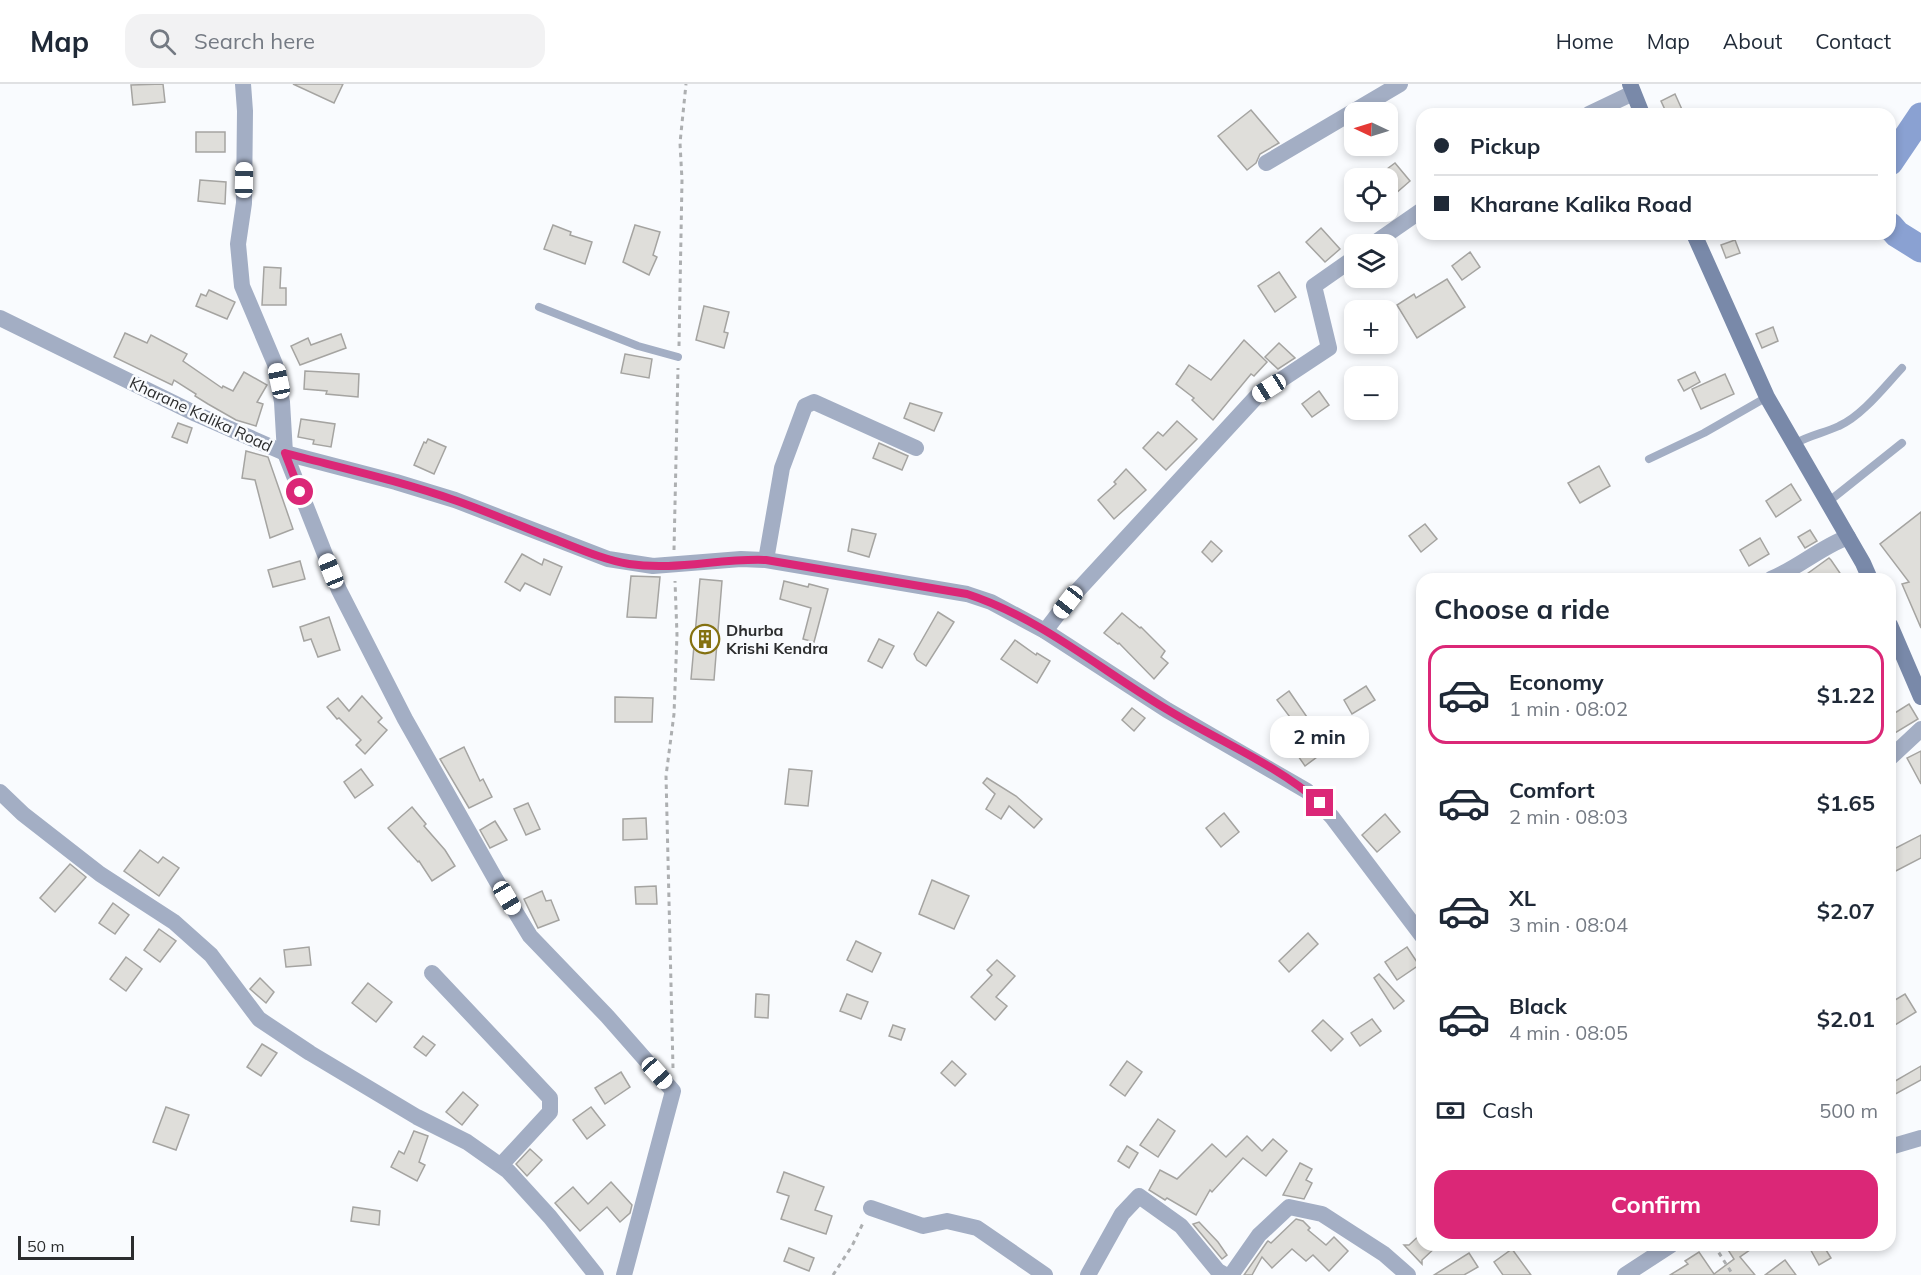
<!DOCTYPE html>
<html lang="en">
<head>
<meta charset="utf-8">
<style>
	body { margin:0; font-family:Mulish,sans-serif; background:#f2f2f3; color:#1f2937; height:100vh; display:flex; flex-direction:column; font-size:22px; white-space:nowrap }
	* { box-sizing:border-box; margin:0 }
	p { font-size:20px; color:#747a83 }
	.icon { flex:none; width:33px; height:33px; fill:none; stroke:currentColor; stroke-width:2; stroke-linecap:round; stroke-linejoin:round }
	.map { position:relative; flex:1; overflow:hidden }
	.side { position:absolute; left:1416px; top:489px; width:480px; height:678px; display:flex; flex-direction:column; background:#fff; border-radius:18px; box-shadow:0 3px 9px #0003 }
	.side>* { flex:none }
	.hud { position:absolute; left:1416px; top:24px; width:480px; height:132px; border-radius:18px; box-shadow:0 3px 9px #0003; display:grid; align-content:center; height:132px; padding:0 18px; background:#fff }
	.needle { width:39px; rotate:274deg }
	.buttons { position:absolute; left:1344px; top:18px; display:grid; gap:12px }
	.buttons a { display:grid; place-items:center; width:54px; height:54px; border-radius:12px; background:#fff; box-shadow:0 3px 9px #0003; font-size:30px }
	.scale { position:absolute; left:18px; bottom:15px; width:116px; box-sizing:border-box; padding-left:6px; border:3px solid #2c2d2e; border-top:0; font-size:16px; line-height:21px; white-space:nowrap; color:#2c2d2e; -webkit-text-stroke:4px #f9fbfe; paint-order:stroke }
	.end { position:absolute; width:27px; height:27px; margin:-14px; border:8px solid #db2777; background:#fff; box-shadow:0 0 0 3px #fff }
	.from { border-radius:50% }
	.bubble { position:absolute; height:42px; border-radius:18px; background:#fff; box-shadow:0 3px 9px #0003; font-size:20px; font-weight:700; line-height:42px; text-align:center }
	.car { position:absolute; width:18px; height:36px; margin:-18px -9px; border-radius:8px; box-shadow:0 0 4px 2px #0007; background:linear-gradient(#fff 24%,#345 0 40%,#fff 0 76%,#345 0 86%,#fff 0) }
	.hud b { display:flex; align-items:center; gap:21px; height:57px; font-size:22px }
	.hud b+b { border-top:2px solid #e0e1e3 }
	.hud i { width:15px; height:15px; background:#1f2937 }
	ul { padding:0; list-style:none }
	li { display:flex; align-items:center; gap:18px; height:99px; margin:0 12px 9px; padding:0 6px; border:3px solid transparent; border-radius:18px }
	li div { flex:1 }
	li b { display:block; font-size:22px }
	li em { font-style:normal; font-weight:700 }
	li.on { border-color:#db2777 }
	li>.icon { width:54px; height:54px; stroke-width:1.5 }
	h2 { padding:0 18px; font-size:27px; line-height:72px }
	.pay { display:flex; align-items:center; gap:15px; height:66px; padding:0 18px; font-size:22px }
	.pay p { margin-inline-start:auto }
	.primary-button { display:flex; gap:12px; margin-top:auto; padding:12px 18px }
	.primary-button a { flex:1; height:69px; border-radius:18px; background:#db2777; color:#fff; font-size:24px; font-weight:700; line-height:69px; text-align:center }
	header { display:flex; align-items:center; gap:36px; box-sizing:border-box; height:84px; padding:0 30px; background:#fff; border-bottom:2px solid #e0e1e3 }
	header strong { font-size:28px }
	nav { display:flex; gap:33px; margin-inline-start:auto; font-size:21px }
	.search { width:420px; height:54px; background:#f2f2f3; display:flex; align-items:center; gap:15px; box-sizing:border-box; padding:0 21px; border-radius:18px; color:#747a83; font-size:22px }
	.map>svg:first-child { display:block }
	.lines { fill:none; stroke-linecap:round; stroke-linejoin:round }
	.river { stroke:#8aa1d2; stroke-width:27 }
	.building { fill:#dfdeda; stroke:#a5a4a1; stroke-width:1.5 }
	.path { stroke:#adafb1; stroke-width:3; stroke-dasharray:4.5 4.5; stroke-linecap:butt }
	.service { stroke:#a3aec4; stroke-width:8 }
	.minor { stroke:#a3aec4; stroke-width:16 }
	.tertiary { stroke:#a3aec4; stroke-width:16 }
	.secondary { stroke:#7989a9; stroke-width:16 }
	.route { stroke:#db2777; stroke-width:8 }
	.labels { text-anchor:middle; dominant-baseline:central; stroke-width:5; stroke-linejoin:round; paint-order:stroke }
	.street-label { font-size:16px; fill:#2c2d2e; stroke:#f9fbfe }
	.poi-label { font-size:16px; font-weight:bold; fill:#2c2d2e; stroke:#f9fbfe; text-anchor:start }
</style>
</head>
<body>
<header>
<strong>Map</strong>
<div class="search"><svg class="icon" aria-label="search" viewBox="0 0 24 24"><circle cx="10" cy="10" r="6"/><path d="M15 15l6 6"/></svg>Search here</div>
<nav><a>Home</a><a>Map</a><a>About</a><a>Contact</a></nav>
</header>
<div class="map">
<svg width="1921" height="1191" viewBox="0 0 1921 1191">
	<rect width="100%" height="100%" fill="#f9fbfe"/>
	<g class="lines">
		<!-- river -->
		<g class="river">
			<path d="M1890,78L1921,32"/>
			<path d="M1890,142L1897,150L1921,165"/>
		</g>
	</g>
	<!-- building -->
	<g class="building">
		<path d="M163,0L165,18L133,21L131,1Z"/>
		<path d="M293,0H343L334,19Z"/>
		<path d="M1675,10L1684,30H1667L1661,17Z"/>
		<path d="M1251,26L1279,59L1260,70L1256,79L1247,86L1218,52Z"/>
		<rect x="196" y="48" width="29" height="20"/>
		<path d="M1395,79L1410,97L1388,116V94H1375Z"/>
		<path d="M200,96L226,98L225,120L198,117Z"/>
		<path d="M553,141L571,148L570,151L592,158L585,180L544,165Z"/>
		<path d="M635,141L660,148L653,171L657,173L649,191L623,178Z"/>
		<path d="M1321,144L1340,165L1325,178L1306,158Z"/>
		<path d="M1735,156L1740,169L1726,174L1721,161Z"/>
		<path d="M1470,168L1480,183L1462,196L1452,182Z"/>
		<path d="M264,183L281,184L280,204H286V221H262Z"/>
		<path d="M1279,188L1296,213L1275,228L1258,202Z"/>
		<path d="M1447,195L1465,223L1417,254L1397,221L1414,210L1416,214Z"/>
		<path d="M209,206L235,218L227,235L196,222L201,210L206,212Z"/>
		<path d="M704,222L729,228L724,248L728,249L724,264L696,256Z"/>
		<path d="M1773,243L1778,257L1762,264L1756,250Z"/>
		<path d="M125,249L147,259L151,251L187,270L183,277L222,304L223,302L233,307L244,288L267,301L257,318L263,320L256,342L236,336L208,320L195,312L196,310L174,296L172,301L114,273Z"/>
		<path d="M341,250L346,264L300,281L291,262L308,254L311,261Z"/>
		<path d="M1244,256L1267,278L1254,292L1251,290L1213,336L1192,316L1194,314L1176,300L1189,281L1211,296Z"/>
		<path d="M1279,259L1295,274L1278,285L1265,273Z"/>
		<path d="M625,270L652,275L649,294L621,289Z"/>
		<path d="M305,287L359,290L358,313L326,310L327,307L304,305Z"/>
		<path d="M1695,288L1700,298L1684,307L1678,296Z"/>
		<path d="M1725,290L1734,310L1701,325L1692,305Z"/>
		<path d="M1319,307L1329,321L1312,333L1302,320Z"/>
		<path d="M910,319L942,329L934,347L904,334Z"/>
		<path d="M301,335L335,340L331,363L313,360L314,356L298,353Z"/>
		<path d="M1177,337L1197,355L1166,386L1143,364L1158,348L1163,352Z"/>
		<path d="M178,339L192,344L187,359L172,353Z"/>
		<path d="M428,355L446,363L434,390L414,381L424,358L426,359Z"/>
		<path d="M879,359L908,372L902,386L873,374Z"/>
		<path d="M246,367L268,373L293,445L270,454L255,396L242,394Z"/>
		<path d="M1599,382L1610,402L1580,419L1568,399Z"/>
		<path d="M1126,385L1146,406L1114,435L1098,416L1116,400L1114,398Z"/>
		<path d="M1791,400L1801,416L1776,433L1766,417Z"/>
		<path d="M1921,428V544L1902,500L1909,498L1880,460Z"/>
		<path d="M1425,440L1437,455L1421,468L1409,452Z"/>
		<path d="M852,445L876,450L869,473L848,467Z"/>
		<path d="M1810,446L1817,457L1805,464L1798,453Z"/>
		<path d="M1760,454L1769,470L1749,482L1740,466Z"/>
		<path d="M1211,457L1222,467L1212,478L1202,468Z"/>
		<path d="M522,470L542,481L544,475L562,483L550,511L525,499L520,507L505,498Z"/>
		<path d="M1829,474L1831,476L1844,495H1800Z"/>
		<path d="M300,477L305,495L273,503L268,486Z"/>
		<path d="M631,492L660,493L656,534L627,533Z"/>
		<path d="M700,495L722,497L714,596L691,595Z"/>
		<path d="M784,497L808,503L809,500L828,505L814,558L803,555L811,524L780,515Z"/>
		<path d="M938,528L954,538L926,582L917,576L914,570Z"/>
		<path d="M1122,529L1140,544L1141,543L1165,567L1161,573L1168,579L1154,595L1119,559L1118,560L1104,549Z"/>
		<path d="M329,533L340,566L318,573L311,555L304,557L300,543Z"/>
		<path d="M879,555L894,562L882,584L868,577Z"/>
		<path d="M1015,556L1036,571L1037,569L1050,577L1037,599L1001,575Z"/>
		<path d="M1366,602L1375,616L1352,630L1344,616Z"/>
		<path d="M1289,607L1318,649L1314,652L1325,667L1305,682L1294,666L1291,668L1280,652L1296,641L1277,616Z"/>
		<path d="M362,612L382,634L378,638L387,646L365,670L356,661L361,656L339,634L337,635L327,623L338,614L349,627Z"/>
		<path d="M615,613L653,614L652,638H615Z"/>
		<path d="M1909,620L1918,635L1890,652V632Z"/>
		<path d="M1132,624L1145,634L1134,647L1122,636Z"/>
		<path d="M464,663L480,697L483,695L492,713L469,724L440,675Z"/>
		<path d="M1921,667V700L1907,674Z"/>
		<path d="M361,685L373,701L355,714L344,698Z"/>
		<path d="M789,685L812,687L808,722L785,720Z"/>
		<path d="M987,694L1016,712L1042,735L1034,744L1009,722L1001,735L986,725L995,710L983,699Z"/>
		<path d="M528,719L540,745L526,751L514,725Z"/>
		<path d="M412,723L426,740L424,742L445,766L455,782L432,797L419,777L418,778L388,744Z"/>
		<path d="M1224,729L1239,748L1221,763L1206,744Z"/>
		<path d="M1385,730L1400,748L1377,768L1362,751Z"/>
		<path d="M646,734L647,755L623,756V735Z"/>
		<path d="M495,737L507,756L490,764L480,746Z"/>
		<path d="M1921,751V774L1890,790V767Z"/>
		<path d="M140,766L158,779L163,773L179,784L159,812L124,787Z"/>
		<path d="M70,780L86,793L55,828L40,814Z"/>
		<path d="M932,796L969,812L954,845L919,830Z"/>
		<path d="M656,802L657,820H636L635,803Z"/>
		<path d="M542,807L546,817L551,816L559,836L538,844L524,815Z"/>
		<path d="M113,819L129,831L115,850L99,839Z"/>
		<path d="M159,845L176,857L160,878L144,866Z"/>
		<path d="M1308,849L1318,860L1289,888L1279,877Z"/>
		<path d="M856,857L881,869L872,888L847,876Z"/>
		<path d="M309,863L311,881L286,883L284,866Z"/>
		<path d="M1407,863L1419,881L1397,896L1385,878Z"/>
		<path d="M126,873L142,885L126,907L110,895Z"/>
		<path d="M997,876L1015,892L996,913L1007,922L995,936L971,913L992,891L987,886Z"/>
		<path d="M1379,890L1404,917L1394,925L1374,894Z"/>
		<path d="M260,894L274,908L266,919L250,905Z"/>
		<path d="M368,899L392,918L376,938L352,919Z"/>
		<path d="M756,910L769,911L768,934L755,933Z"/>
		<path d="M847,910L868,918L861,935L840,927Z"/>
		<path d="M1905,910L1916,928L1895,941L1890,933V919Z"/>
		<path d="M1372,935L1381,947L1360,962L1351,949Z"/>
		<path d="M1323,936L1343,955L1331,967L1312,947Z"/>
		<path d="M893,941L905,945L901,956L889,952Z"/>
		<path d="M423,952L435,961L426,972L414,963Z"/>
		<path d="M262,960L277,969L261,992L247,983Z"/>
		<path d="M952,977L966,990L955,1002L941,989Z"/>
		<path d="M1127,977L1142,988L1125,1012L1110,1001Z"/>
		<path d="M1921,982V996L1890,1013V1000Z"/>
		<path d="M621,988L630,1003L605,1020L595,1004Z"/>
		<path d="M463,1008L478,1021L462,1041L446,1028Z"/>
		<path d="M166,1023L189,1031L176,1066L153,1058Z"/>
		<path d="M591,1023L605,1041L587,1055L573,1036Z"/>
		<path d="M1158,1035L1175,1047L1158,1073L1140,1061Z"/>
		<path d="M414,1047L428,1052L419,1078L425,1081L417,1097L391,1083L399,1067L404,1070Z"/>
		<path d="M1247,1052L1262,1067L1273,1055L1287,1067L1266,1092L1243,1074L1212,1108L1210,1106L1196,1131L1167,1114L1165,1116L1149,1106L1160,1086L1177,1095L1212,1060L1226,1073Z"/>
		<path d="M1127,1062L1138,1069L1129,1084L1118,1077Z"/>
		<path d="M530,1065L542,1076L527,1092L516,1080Z"/>
		<path d="M1300,1079L1312,1085L1306,1096L1312,1099L1304,1115L1283,1111Z"/>
		<path d="M784,1088L824,1103L815,1126L832,1132L826,1150L781,1135L789,1112L777,1108Z"/>
		<path d="M611,1098L632,1121L630,1129L620,1138L607,1123L580,1147L555,1119L573,1103L588,1120Z"/>
		<path d="M353,1123L380,1127L379,1141L351,1137Z"/>
		<path d="M1296,1135L1303,1137L1310,1144L1308,1146L1326,1161L1334,1153L1348,1167L1329,1187L1313,1171L1306,1177L1292,1165L1272,1184L1262,1173L1252,1191H1244L1267,1158L1268,1157L1271,1159Z"/>
		<path d="M1199,1138L1218,1158L1227,1171L1222,1175L1193,1140Z"/>
		<path d="M1422,1149V1161H1438L1422,1176V1180L1404,1161H1409Z"/>
		<path d="M1725,1161H1757L1740,1173L1755,1191H1670L1688,1180L1685,1177L1699,1168L1714,1190L1734,1175Z"/>
		<path d="M1808,1161H1823L1831,1174L1819,1181Z"/>
		<path d="M789,1164L814,1174L809,1187L784,1177Z"/>
		<path d="M1512,1165L1531,1191H1503L1494,1178Z"/>
		<path d="M1469,1169L1478,1183L1464,1191H1434Z"/>
		<path d="M1785,1176L1796,1191H1765Z"/>
	</g>
	<g class="lines">
		<!-- path -->
		<g class="path">
			<path d="M679,262L682,96L680,59L686,0"/>
			<path d="M674,466L678,284"/>
			<path d="M673,984L666,692L674,630L677,551L675,497"/>
			<path d="M1714,1161L1733,1191"/>
			<path d="M833,1191L852,1162L864,1137"/>
		</g>
		<!-- service -->
		<g class="service">
			<path d="M539,223L638,262L678,273"/>
			<path d="M1794,360C1810,351 1824,349 1839,342C1862,332 1885,302 1902,284"/>
			<path d="M1649,375L1704,349L1767,313"/>
			<path d="M1828,418L1902,359"/>
		</g>
		<!-- minor -->
		<g class="minor">
			<path d="M243,0L245,27L244,119L238,160L242,202L275,280L282,318L285,369L339,506L405,635L496,796L530,852L607,932L673,1007L624,1191"/>
			<path d="M1589,30L1633,9"/>
			<path d="M1266,79L1400,0"/>
			<path d="M1373,160L1422,126"/>
			<path d="M766,476L782,384L805,322L814,318L916,364"/>
			<path d="M1771,495C1798,484 1821,463 1848,453"/>
			<path d="M1045,547L1068,517L1258,311L1329,264L1314,202L1354,174"/>
			<path d="M1890,674L1921,645"/>
			<path d="M0,708L23,730L100,790L174,838L211,871L259,935L310,969L417,1033L467,1058L508,1087L550,1133L596,1191"/>
			<path d="M432,889L550,1014V1028L501,1081"/>
			<path d="M871,1124L923,1142L947,1137L977,1144L1045,1191"/>
			<path d="M1088,1191L1122,1130L1139,1112L1181,1142L1218,1187L1225,1191"/>
			<path d="M1231,1191L1259,1151L1289,1123L1322,1130L1384,1170L1408,1191"/>
			<path d="M1625,1191L1671,1161"/>
		</g>
		<!-- tertiary -->
		<g class="tertiary">
			<path d="M0,234L196,330L285,369L396,398L455,416L608,475L653,482L741,475L766,476L967,510L991,518L1045,547L1167,626L1307,707L1332,733L1422,852"/>
			<path d="M1890,1063L1921,1054"/>
		</g>
		<!-- secondary -->
		<g class="secondary">
			<path d="M1630,0L1642,30"/>
			<path d="M1694,150L1767,313L1863,479L1870,495"/>
			<path d="M1890,541L1921,613"/>
		</g>
	</g>
	<g class="lines">
		<!-- route -->
		<path class="route" d="M300,408L285,369C342,384 401,397 457,417C491,429 525,444 559,457C582,466 605,476 629,480C675,487 720,474 766,476L967,510C1041,534 1102,587 1168,626C1218,657 1276,680 1320,719"/>
	</g>
	<!-- icons -->
	<defs>
		<g id="building-ring" transform="scale(1.5)"><circle r="9.5" fill="#f9fbfe" stroke="#847111" stroke-width="1.5"/><path d="M-4-6H4V6H1V3H-1V6H-4ZM-2.5-4.3h1.7v1.8h-1.7ZM.8-4.3h1.7v1.8H.8ZM-2.5-1h1.7V.8h-1.7ZM.8-1h1.7V.8H.8Z" fill="#847111"/></g>
	</defs>
	<g fill-rule="evenodd">
		<use href="#building-ring" x="705" y="555"/>
	</g>
	<g class="labels">
		<!-- street labels -->
		<g class="street-label">
			<text transform="translate(201 330) rotate(25)">Kharane Kalika Road</text>
		</g>
		<!-- poi labels -->
		<g class="poi-label">
			<text x="726" y="546">Dhurba<tspan x="726" dy="18">Krishi Kendra</tspan></text>
		</g>
	</g>
</svg>
<div class="buttons">
<a><svg class="needle" viewBox="-14 -14 28 28"><path d="M0-13l5 13h-10z" fill="#e53935"/><path d="M0 13l5-13h-10z" fill="#747a83"/></svg></a>
<a><svg class="icon" aria-label="locate" viewBox="0 0 24 24"><circle cx="12" cy="12" r="6"/><path d="M12 2v4M12 18v4M2 12h4M18 12h4"/></svg></a>
<a><svg class="icon" aria-label="layers" viewBox="0 0 24 24"><path d="M12 4l9 5-9 5-9-5zM3 14l9 5 9-5"/></svg></a>
<a>+</a>
<a>−</a>
</div>
<div class="scale">50 m</div>
<i class="end from" style="left:300px;top:408px"></i>
<i class="end" style="left:1320px;top:719px"></i>
<div class="bubble" style="left:1270px;top:632px;width:99px">2 min</div>
<i class="car" style="left:244px;top:96px;rotate:1deg"></i>
<i class="car" style="left:279px;top:297px;rotate:348deg"></i>
<i class="car" style="left:1269px;top:304px;rotate:238deg"></i>
<i class="car" style="left:331px;top:487px;rotate:338deg"></i>
<i class="car" style="left:1068px;top:518px;rotate:218deg"></i>
<i class="car" style="left:507px;top:814px;rotate:149deg"></i>
<i class="car" style="left:657px;top:989px;rotate:138deg"></i>
<div class="hud">
<b><i class="from"></i>Pickup</b>
<b><i></i>Kharane Kalika Road</b>
</div>
<section class="side">
<h2>Choose a ride</h2>
<ul>
<li class="on"><svg class="icon" aria-label="car" viewBox="0 0 24 24"><path d="M5 17H2v-5l4-1 3-4h7l3 4 3 1v5h-3M9 17h6M6 11h13"/><circle cx="7" cy="17" r="2"/><circle cx="17" cy="17" r="2"/></svg><div><b>Economy</b><p>1 min · 08:02</p></div><em>$1.22</em></li>
<li><svg class="icon" aria-label="car" viewBox="0 0 24 24"><path d="M5 17H2v-5l4-1 3-4h7l3 4 3 1v5h-3M9 17h6M6 11h13"/><circle cx="7" cy="17" r="2"/><circle cx="17" cy="17" r="2"/></svg><div><b>Comfort</b><p>2 min · 08:03</p></div><em>$1.65</em></li>
<li><svg class="icon" aria-label="car" viewBox="0 0 24 24"><path d="M5 17H2v-5l4-1 3-4h7l3 4 3 1v5h-3M9 17h6M6 11h13"/><circle cx="7" cy="17" r="2"/><circle cx="17" cy="17" r="2"/></svg><div><b>XL</b><p>3 min · 08:04</p></div><em>$2.07</em></li>
<li><svg class="icon" aria-label="car" viewBox="0 0 24 24"><path d="M5 17H2v-5l4-1 3-4h7l3 4 3 1v5h-3M9 17h6M6 11h13"/><circle cx="7" cy="17" r="2"/><circle cx="17" cy="17" r="2"/></svg><div><b>Black</b><p>4 min · 08:05</p></div><em>$2.01</em></li>
</ul>
<div class="pay"><svg class="icon" aria-label="cash" viewBox="0 0 24 24"><path d="M3 7h18v10H3z"/><circle cx="12" cy="12" r="2"/></svg>Cash<p>500 m</p></div>
<div class="primary-button"><a>Confirm</a></div>
</section>
</div>
</body>
</html>
